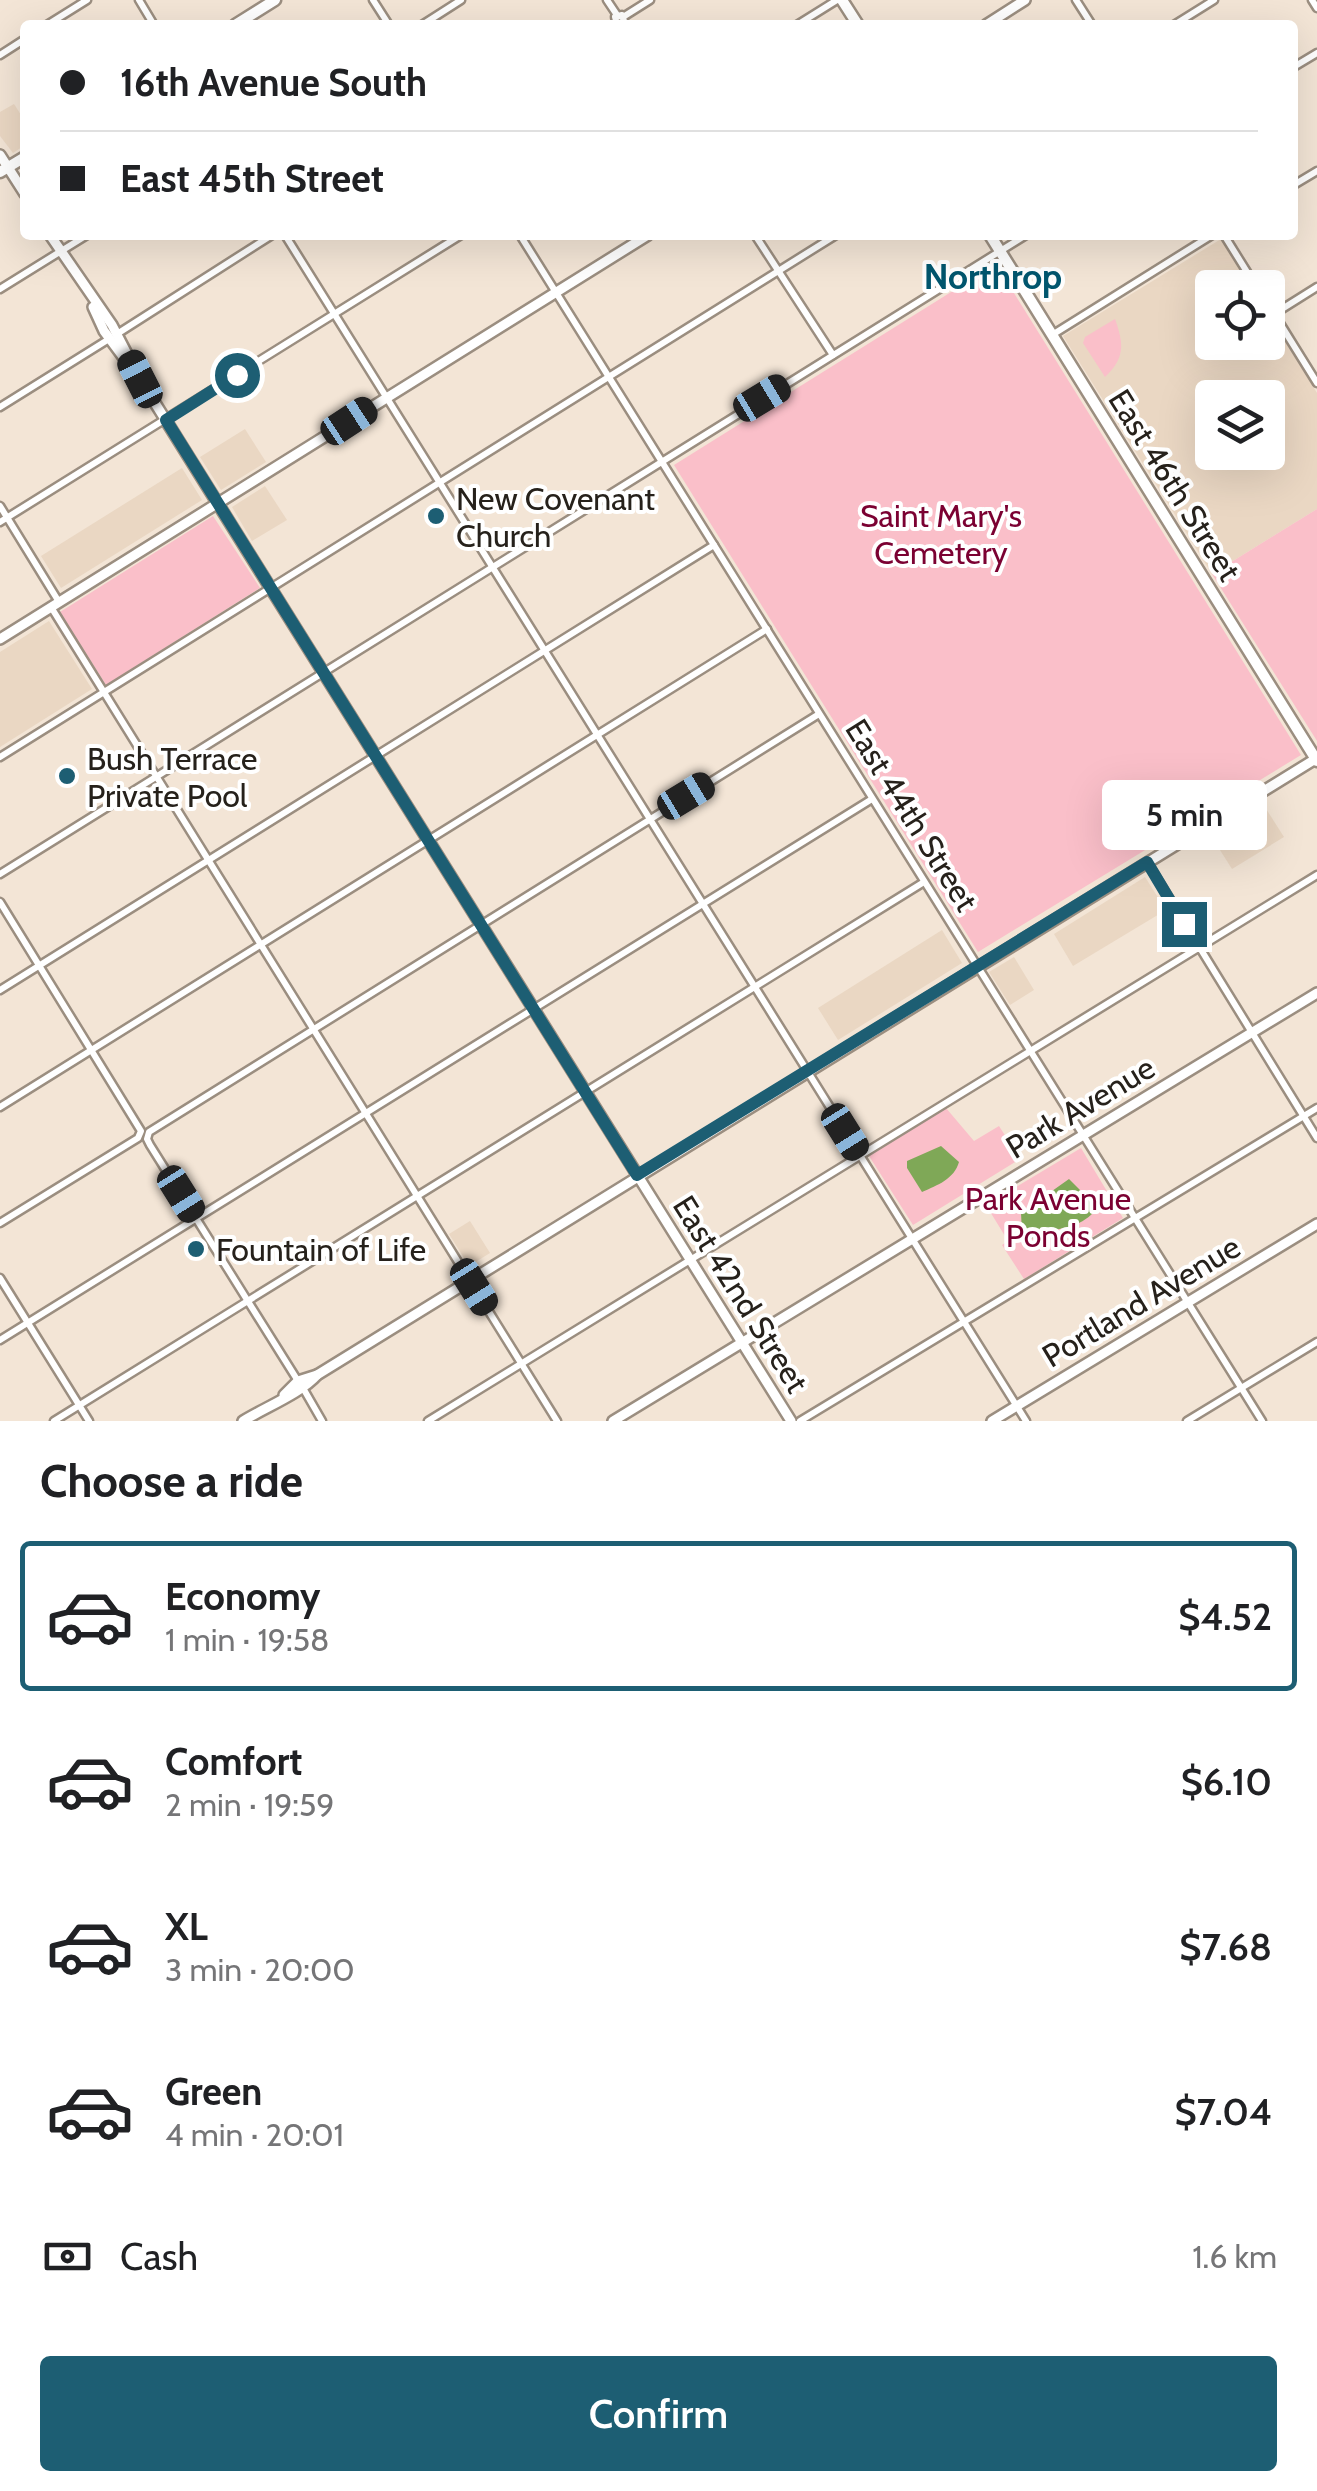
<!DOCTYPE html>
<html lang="en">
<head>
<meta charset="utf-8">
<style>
	body { margin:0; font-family:Cabin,sans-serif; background:#f2f2f2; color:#202124; height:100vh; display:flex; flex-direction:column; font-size:38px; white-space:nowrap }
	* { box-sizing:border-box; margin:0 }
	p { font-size:32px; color:#757577 }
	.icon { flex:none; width:55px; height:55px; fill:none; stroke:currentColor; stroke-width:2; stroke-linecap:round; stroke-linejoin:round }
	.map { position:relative; height:1421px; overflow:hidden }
	.side { display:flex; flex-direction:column; background:#fff; flex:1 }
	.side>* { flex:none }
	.guide { position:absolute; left:20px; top:20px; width:1278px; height:220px; border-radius:10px; box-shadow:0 10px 40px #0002; display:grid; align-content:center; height:220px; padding:0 40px; background:#fff }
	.controls { position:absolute; left:1195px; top:270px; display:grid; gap:20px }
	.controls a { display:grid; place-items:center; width:90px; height:90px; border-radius:10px; background:#fff; box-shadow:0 10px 40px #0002; font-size:50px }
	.end { position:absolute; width:45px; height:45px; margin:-22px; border:12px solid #1d5e73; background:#fff; box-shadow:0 0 0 5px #fff }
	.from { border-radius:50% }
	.bubble { position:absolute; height:70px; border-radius:10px; background:#fff; box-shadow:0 10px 40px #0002; font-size:32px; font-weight:600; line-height:70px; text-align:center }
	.car { position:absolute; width:30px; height:60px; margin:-30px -15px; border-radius:12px; box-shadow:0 0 8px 2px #0007; background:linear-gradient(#222 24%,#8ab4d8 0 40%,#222 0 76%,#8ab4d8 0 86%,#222 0) }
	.guide b { display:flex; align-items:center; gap:35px; height:95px; font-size:38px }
	.guide b+b { border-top:2px solid #e0e0e0 }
	.guide i { width:25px; height:25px; background:#202124 }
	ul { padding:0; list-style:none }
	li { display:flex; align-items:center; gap:30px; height:150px; margin:0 20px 15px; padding:0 20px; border:5px solid transparent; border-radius:10px }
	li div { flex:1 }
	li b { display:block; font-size:38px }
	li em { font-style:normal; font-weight:600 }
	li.active { border-color:#1d5e73 }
	li>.icon { width:90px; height:90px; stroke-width:1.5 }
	h2 { padding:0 40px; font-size:45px; line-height:120px }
	.pay { display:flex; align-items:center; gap:25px; height:110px; padding:0 40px; font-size:38px }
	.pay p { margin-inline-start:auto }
	.action { display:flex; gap:20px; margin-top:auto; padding:20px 40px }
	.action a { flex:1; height:115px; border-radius:10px; background:#1d5e73; color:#fff; font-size:40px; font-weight:600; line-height:115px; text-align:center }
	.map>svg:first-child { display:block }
	.built { fill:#ead7c3; fill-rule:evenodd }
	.green { fill:#fabfc9 }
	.water { fill:#7fa857 }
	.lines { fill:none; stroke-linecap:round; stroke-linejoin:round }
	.minor-casing { stroke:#9b8e80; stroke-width:11 }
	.tertiary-casing { stroke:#9b8e80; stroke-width:14 }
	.secondary-casing { stroke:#9b8e80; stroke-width:15 }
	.minor { stroke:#fff; stroke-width:6 }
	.tertiary { stroke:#fff; stroke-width:9 }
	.secondary { stroke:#fff; stroke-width:10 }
	.route { stroke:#1d5e73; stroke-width:12 }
	.poi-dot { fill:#1d5e73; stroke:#fff; stroke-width:4 }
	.labels { text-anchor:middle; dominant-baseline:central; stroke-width:8; stroke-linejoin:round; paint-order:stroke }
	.street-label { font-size:32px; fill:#26211b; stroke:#fff }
	.poi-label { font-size:32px; fill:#26211b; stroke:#fff; text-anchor:start }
	.park-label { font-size:32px; fill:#7b0132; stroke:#fff }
	.neighbourhood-label { font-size:35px; font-weight:bold; fill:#00566e; stroke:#fff }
</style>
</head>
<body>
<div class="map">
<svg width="1317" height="1421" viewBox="0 0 1317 1421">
	<rect width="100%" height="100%" fill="#f3e5d6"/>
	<!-- built -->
	<g class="built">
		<path d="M14,104L25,121V145L13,153L0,136V112Z"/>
		<path d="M1221,239L1251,287L1212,288V342H1268V314L1317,393V509L1212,574L1063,336ZM1212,398H1268V452H1212Z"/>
		<path d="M245,429L266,462L221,490L200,457Z"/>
		<path d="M182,468L202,500L61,588L41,556Z"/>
		<path d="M265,486L287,520L252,541L232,507Z"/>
		<path d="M49,621L92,689L0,747V652Z"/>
		<path d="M1263,804L1284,837L1232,869L1211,836Z"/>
		<path d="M1145,877L1166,910L1073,966L1054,934Z"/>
		<path d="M942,930L962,963L838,1040L818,1008Z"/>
		<path d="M1014,957L1034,990L1010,1005L989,972Z"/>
		<path d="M470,1221L490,1253L469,1266L449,1234Z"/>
	</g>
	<!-- green -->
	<g class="green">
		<path d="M996,264L1301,755L978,952L674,465Z"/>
		<path d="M1115,319C1124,344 1125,358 1105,377L1083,343L1085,337Z"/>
		<path d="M1317,509V741L1212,574Z"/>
		<path d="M213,516L260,588L106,685L60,612Z"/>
		<path d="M946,1108L974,1141L999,1126L1020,1159L913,1225L869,1156Z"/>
		<path d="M1081,1148L1123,1218L1024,1279L1002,1245L1008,1241L986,1205Z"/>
	</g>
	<!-- water -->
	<g class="water">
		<path d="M941,1146L959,1162C954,1179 938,1185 922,1192L907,1168V1161Z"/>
		<path d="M1069,1179L1088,1198L1094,1212C1079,1228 1062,1227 1044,1233C1039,1235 1034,1238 1028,1240L1022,1233L1021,1213Z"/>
	</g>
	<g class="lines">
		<!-- minor casing -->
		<g class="minor-casing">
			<g id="minor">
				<path d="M139,0L154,25"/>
				<path d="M373,0L389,25"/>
				<path d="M607,0L617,15"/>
				<path d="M1076,0L1092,25"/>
				<path d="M1312,0L1317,8"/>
				<path d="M622,15L624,21L617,24L615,17Z"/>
				<path d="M623,17L650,0"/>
				<path d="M47,25L87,0"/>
				<path d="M422,25L461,0"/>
				<path d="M797,25L837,0"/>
				<path d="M1174,25L1214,0"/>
				<path d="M0,55L25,39"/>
				<path d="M1292,68L1317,53"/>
				<path d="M1292,186L1317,171"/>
				<path d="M285,235L1026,1421"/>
				<path d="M520,235L1262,1421"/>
				<path d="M755,235L833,355"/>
				<path d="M1224,235L1257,288"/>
				<path d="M0,289L87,235"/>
				<path d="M1268,304L1317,383"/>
				<path d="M1274,314L1317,287"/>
				<path d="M117,334L272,235"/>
				<path d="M1052,335L1212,235"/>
				<path d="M0,407L109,339"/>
				<path d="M0,506L59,602"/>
				<path d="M0,522L461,235"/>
				<path d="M51,607L557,1421"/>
				<path d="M0,757L836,235"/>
				<path d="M1147,862L1317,1138"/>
				<path d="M0,874L1026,235"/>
				<path d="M0,902L141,1131L138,1138L0,1223"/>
				<path d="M0,990L714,545"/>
				<path d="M0,1107L767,629"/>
				<path d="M0,1278L89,1421"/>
				<path d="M0,1340L872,799"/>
				<path d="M298,1381L150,1145L147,1139L149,1132L819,714"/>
				<path d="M303,1388L322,1421"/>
				<path d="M54,1421L924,882"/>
				<path d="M428,1421L1317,875"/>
				<path d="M800,1421L1317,1108"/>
				<path d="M1187,1421L1317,1342"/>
			</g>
		</g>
		<!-- tertiary casing -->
		<g class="tertiary-casing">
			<g id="tertiary">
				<path d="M986,25L1025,0"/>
				<path d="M0,155L25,194"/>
				<path d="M50,235L112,325L140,379L791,1421"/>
				<path d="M93,307L104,331L127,362"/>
				<path d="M0,639L648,235"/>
				<path d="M284,1395L298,1381L317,1375"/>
				<path d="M243,1421C266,1407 301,1393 317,1375L1317,758"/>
				<path d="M613,1421L1317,993"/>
				<path d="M992,1421L1317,1224"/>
			</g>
		</g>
		<!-- secondary casing -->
		<g class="secondary-casing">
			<g id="secondary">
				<path d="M842,0L858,25"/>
				<path d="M235,25L275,0"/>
				<path d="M0,172L25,157"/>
				<path d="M990,235L1317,761"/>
			</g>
		</g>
		<!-- minor -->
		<use href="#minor" class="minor"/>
		<!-- tertiary -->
		<use href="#tertiary" class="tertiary"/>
		<!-- secondary -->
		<use href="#secondary" class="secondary"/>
	</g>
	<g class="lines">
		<!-- route -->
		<path class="route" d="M237,375L166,420L637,1175L1147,862L1184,924"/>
	</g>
	<!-- markers -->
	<g class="poi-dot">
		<circle cx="436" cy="516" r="10"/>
		<circle cx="67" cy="776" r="10"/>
		<circle cx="196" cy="1249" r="10"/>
	</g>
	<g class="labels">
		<!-- street labels -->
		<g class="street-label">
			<text transform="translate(1175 485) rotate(58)">East 46th Street</text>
			<text transform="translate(912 815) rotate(58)">East 44th Street</text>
			<text transform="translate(1080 1107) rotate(-31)">Park Avenue</text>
			<text transform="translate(741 1294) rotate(58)">East 42nd Street</text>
			<text transform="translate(1141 1301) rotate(-31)">Portland Avenue</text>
		</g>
		<!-- poi labels -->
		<g class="poi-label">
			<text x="456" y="498">New Covenant<tspan x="456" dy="37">Church</tspan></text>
			<text x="87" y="758">Bush Terrace<tspan x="87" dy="37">Private Pool</tspan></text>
			<text x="216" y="1249">Fountain of Life</text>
		</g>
		<!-- park labels -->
		<g class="park-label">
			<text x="941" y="515">Saint Mary's<tspan x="941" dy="37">Cemetery</tspan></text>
			<text x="1048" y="1198">Park Avenue<tspan x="1048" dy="37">Ponds</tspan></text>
		</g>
		<!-- neighbourhood labels -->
		<g class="neighbourhood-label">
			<text x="993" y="276">Northrop</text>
		</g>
	</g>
</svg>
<div class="controls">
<a><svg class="icon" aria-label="locate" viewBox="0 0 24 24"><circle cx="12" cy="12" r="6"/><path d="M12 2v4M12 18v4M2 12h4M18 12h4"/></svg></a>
<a><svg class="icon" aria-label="layers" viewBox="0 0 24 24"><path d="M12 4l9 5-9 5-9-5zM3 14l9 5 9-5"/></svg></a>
</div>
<i class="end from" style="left:237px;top:375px"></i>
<i class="end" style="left:1184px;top:924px"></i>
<div class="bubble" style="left:1102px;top:780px;width:165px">5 min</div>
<i class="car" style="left:140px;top:379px;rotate:333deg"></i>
<i class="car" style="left:762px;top:398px;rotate:59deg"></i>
<i class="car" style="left:349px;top:421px;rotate:57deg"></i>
<i class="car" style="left:686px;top:796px;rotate:59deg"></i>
<i class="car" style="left:845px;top:1132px;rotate:148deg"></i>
<i class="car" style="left:181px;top:1194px;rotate:148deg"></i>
<i class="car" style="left:474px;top:1287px;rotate:148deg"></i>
<div class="guide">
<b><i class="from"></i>16th Avenue South</b>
<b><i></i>East 45th Street</b>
</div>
</div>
<section class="side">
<h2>Choose a ride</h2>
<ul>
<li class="active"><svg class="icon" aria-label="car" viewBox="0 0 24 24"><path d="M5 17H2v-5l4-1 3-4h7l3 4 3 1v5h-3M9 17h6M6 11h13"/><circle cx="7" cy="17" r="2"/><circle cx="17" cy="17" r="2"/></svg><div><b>Economy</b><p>1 min · 19:58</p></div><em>$4.52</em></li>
<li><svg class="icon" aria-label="car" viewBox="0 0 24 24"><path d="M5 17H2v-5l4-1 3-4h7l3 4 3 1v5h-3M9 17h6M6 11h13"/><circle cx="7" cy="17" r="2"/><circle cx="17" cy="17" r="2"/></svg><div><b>Comfort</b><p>2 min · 19:59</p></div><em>$6.10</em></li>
<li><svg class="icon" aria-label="car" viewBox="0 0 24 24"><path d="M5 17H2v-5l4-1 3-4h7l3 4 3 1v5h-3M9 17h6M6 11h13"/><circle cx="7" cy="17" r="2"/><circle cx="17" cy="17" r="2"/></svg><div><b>XL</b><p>3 min · 20:00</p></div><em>$7.68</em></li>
<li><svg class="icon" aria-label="car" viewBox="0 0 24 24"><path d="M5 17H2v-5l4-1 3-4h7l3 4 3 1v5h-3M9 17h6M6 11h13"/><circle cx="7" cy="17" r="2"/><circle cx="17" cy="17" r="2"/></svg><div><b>Green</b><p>4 min · 20:01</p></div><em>$7.04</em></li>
</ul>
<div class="pay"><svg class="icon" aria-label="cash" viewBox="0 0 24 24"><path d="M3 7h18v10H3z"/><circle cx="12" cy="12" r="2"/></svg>Cash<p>1.6 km</p></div>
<div class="action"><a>Confirm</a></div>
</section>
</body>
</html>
